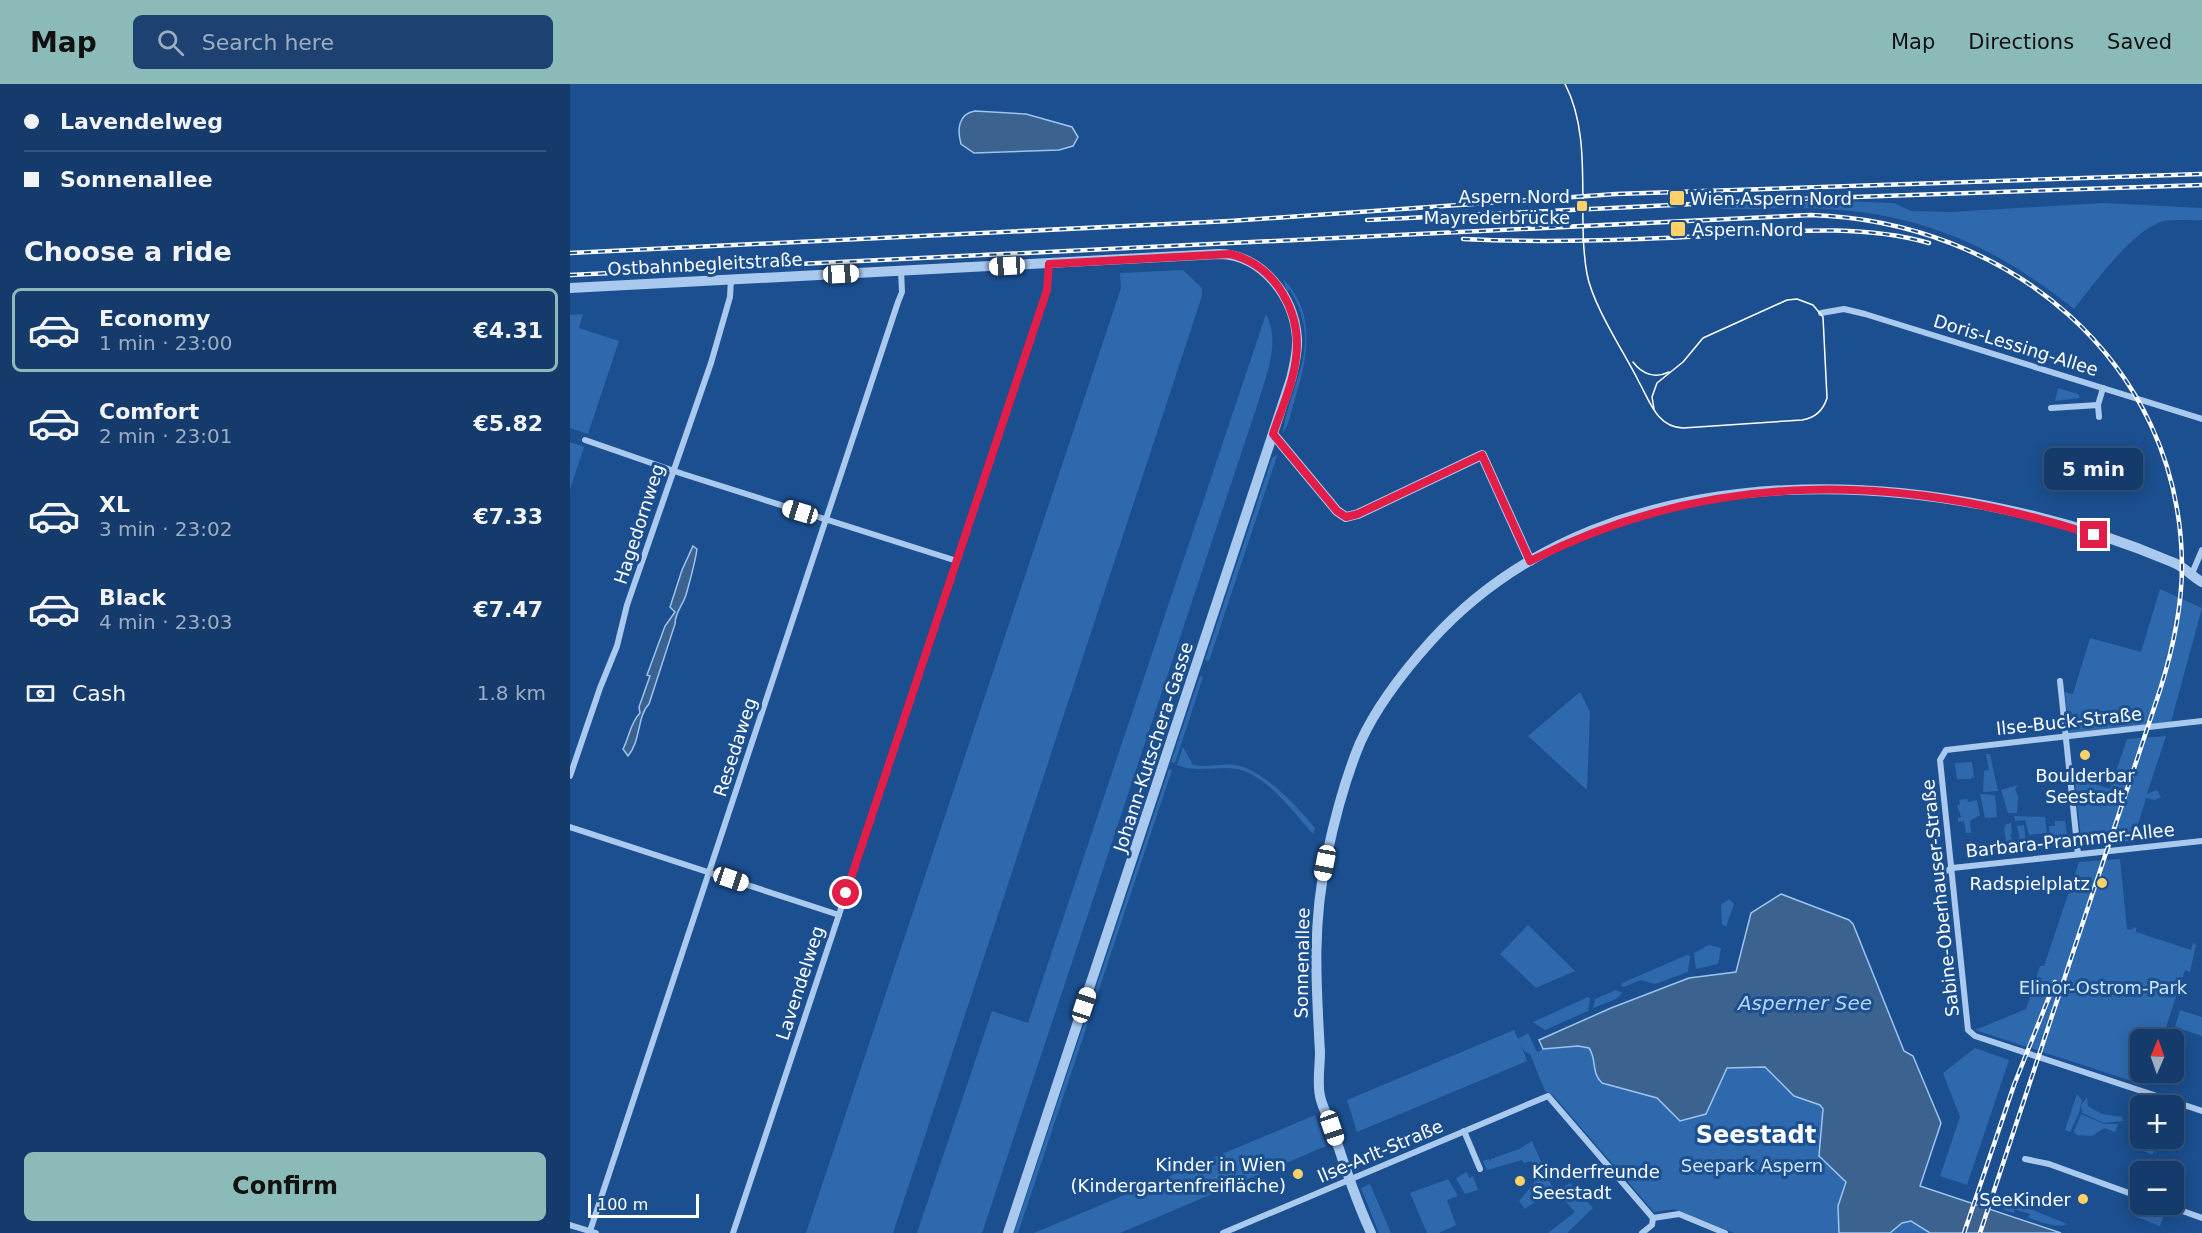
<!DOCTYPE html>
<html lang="en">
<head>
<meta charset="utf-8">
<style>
	body { margin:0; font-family:"DejaVu Sans",sans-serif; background:#1d4271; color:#f1f3f6; height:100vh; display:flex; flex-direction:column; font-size:22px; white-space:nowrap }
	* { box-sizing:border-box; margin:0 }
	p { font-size:20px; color:#9dadc1 }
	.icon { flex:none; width:33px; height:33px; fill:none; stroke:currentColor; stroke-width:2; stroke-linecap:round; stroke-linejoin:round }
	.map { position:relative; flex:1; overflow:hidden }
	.drawer { display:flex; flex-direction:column; background:#143b6b; width:570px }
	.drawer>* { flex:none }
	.hud { display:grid; align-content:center; height:132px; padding:0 24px; background:#143b6b }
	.needle { width:39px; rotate:2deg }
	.tools { position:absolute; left:1560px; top:945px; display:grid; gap:12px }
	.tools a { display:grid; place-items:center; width:54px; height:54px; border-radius:9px; background:#143b6b; box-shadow:0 3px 15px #0003,0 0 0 2px #33557e; font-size:30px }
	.scale { position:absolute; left:18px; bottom:15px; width:111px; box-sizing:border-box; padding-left:6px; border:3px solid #fff; border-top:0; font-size:16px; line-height:21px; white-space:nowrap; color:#fff; -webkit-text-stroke:4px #1b4f8f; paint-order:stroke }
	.end { position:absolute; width:27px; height:27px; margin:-14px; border:8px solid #e11d48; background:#fff; box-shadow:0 0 0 3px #fff }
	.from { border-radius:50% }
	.bubble { position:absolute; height:42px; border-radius:9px; background:#143b6b; box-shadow:0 3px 15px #0003,0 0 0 2px #33557e; font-size:20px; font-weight:700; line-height:42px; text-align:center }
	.car { position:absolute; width:18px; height:36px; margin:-18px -9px; border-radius:8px; box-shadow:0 0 4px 2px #0007; background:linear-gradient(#fff 24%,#345 0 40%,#fff 0 76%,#345 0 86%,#fff 0) }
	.hud b { display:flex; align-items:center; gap:21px; height:57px; font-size:22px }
	.hud b+b { border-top:2px solid #33557e }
	.hud i { width:15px; height:15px; background:#f1f3f6 }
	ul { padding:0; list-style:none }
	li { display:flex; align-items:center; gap:18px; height:84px; margin:0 12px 9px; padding:0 12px; border:3px solid transparent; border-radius:9px }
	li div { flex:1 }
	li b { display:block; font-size:22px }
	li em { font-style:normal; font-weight:700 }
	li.current { border-color:#8bbbb9 }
	li>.icon { width:54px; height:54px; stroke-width:1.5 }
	h2 { padding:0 24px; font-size:27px; line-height:72px }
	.pay { display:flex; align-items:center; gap:15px; height:66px; padding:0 24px; font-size:22px }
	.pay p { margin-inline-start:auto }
	.button { display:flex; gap:12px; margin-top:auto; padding:12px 24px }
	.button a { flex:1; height:69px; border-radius:9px; background:#8bbbb9; color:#111; font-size:24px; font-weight:700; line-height:69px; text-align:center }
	header { display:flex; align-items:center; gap:36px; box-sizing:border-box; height:84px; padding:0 30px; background:#8bbbb9; color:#111 }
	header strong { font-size:28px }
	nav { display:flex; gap:33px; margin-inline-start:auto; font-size:21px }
	.search { width:420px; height:54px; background:#1d4271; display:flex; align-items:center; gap:15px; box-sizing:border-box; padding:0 21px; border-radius:9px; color:#9dadc1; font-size:22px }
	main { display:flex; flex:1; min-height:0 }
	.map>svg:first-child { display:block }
	.green { fill:#2e69ad }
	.water { fill:#3c6290; stroke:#9cc4f0; stroke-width:1.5 }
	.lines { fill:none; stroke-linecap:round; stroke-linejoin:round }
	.minor { stroke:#a9c9ee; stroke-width:6 }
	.tertiary { stroke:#a9c9ee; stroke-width:10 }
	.tram { stroke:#fff; stroke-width:1.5 }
	.rail-casing { stroke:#fff; stroke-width:4.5 }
	.rail { stroke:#1b4f8f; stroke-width:2; stroke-dasharray:7; stroke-linecap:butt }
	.route { stroke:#e11d48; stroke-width:8 }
	.poi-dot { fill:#ffd166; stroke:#1b4f8f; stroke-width:2 }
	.labels { text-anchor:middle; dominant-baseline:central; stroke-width:6; stroke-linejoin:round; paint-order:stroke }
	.poi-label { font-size:18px; fill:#fff; stroke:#1b4f8f; text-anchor:end }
	.street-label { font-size:18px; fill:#fff; stroke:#1b4f8f }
	.park-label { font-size:18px; fill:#cfe3fa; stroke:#1b4f8f }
	.water-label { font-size:20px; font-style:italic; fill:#b5d3f5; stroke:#1b4f8f }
	.district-label { font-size:24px; font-weight:bold; fill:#fff; stroke:#1b4f8f }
</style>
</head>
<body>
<header>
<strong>Map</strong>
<div class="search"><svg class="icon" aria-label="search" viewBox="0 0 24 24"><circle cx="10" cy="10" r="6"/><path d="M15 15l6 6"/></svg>Search here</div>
<nav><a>Map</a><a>Directions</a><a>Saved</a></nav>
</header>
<main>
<section class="drawer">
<div class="hud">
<b><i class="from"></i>Lavendelweg</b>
<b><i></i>Sonnenallee</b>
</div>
<h2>Choose a ride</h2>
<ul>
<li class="current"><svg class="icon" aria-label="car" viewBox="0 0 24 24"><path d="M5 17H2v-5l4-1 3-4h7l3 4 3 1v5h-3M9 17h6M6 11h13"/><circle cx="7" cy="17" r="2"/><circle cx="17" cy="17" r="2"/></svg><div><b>Economy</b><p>1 min · 23:00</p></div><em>€4.31</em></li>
<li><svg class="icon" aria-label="car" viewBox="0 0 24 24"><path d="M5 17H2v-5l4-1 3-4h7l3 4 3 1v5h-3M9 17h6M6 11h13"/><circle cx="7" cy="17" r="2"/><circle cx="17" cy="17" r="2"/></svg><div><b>Comfort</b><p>2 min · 23:01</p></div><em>€5.82</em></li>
<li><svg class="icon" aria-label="car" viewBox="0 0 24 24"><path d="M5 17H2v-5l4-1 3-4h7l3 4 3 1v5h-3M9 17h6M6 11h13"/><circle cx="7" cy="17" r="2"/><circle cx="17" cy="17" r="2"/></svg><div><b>XL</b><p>3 min · 23:02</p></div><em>€7.33</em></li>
<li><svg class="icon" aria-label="car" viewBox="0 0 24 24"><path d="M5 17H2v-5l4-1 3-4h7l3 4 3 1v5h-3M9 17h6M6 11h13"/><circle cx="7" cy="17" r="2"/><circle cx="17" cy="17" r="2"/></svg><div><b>Black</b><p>4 min · 23:03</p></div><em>€7.47</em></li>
</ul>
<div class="pay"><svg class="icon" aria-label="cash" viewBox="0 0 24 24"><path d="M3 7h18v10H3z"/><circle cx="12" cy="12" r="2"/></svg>Cash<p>1.8 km</p></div>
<div class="button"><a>Confirm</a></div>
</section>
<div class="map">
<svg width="1632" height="1149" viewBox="0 0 1632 1149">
	<rect width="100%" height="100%" fill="#1b4f8f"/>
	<!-- green -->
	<g class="green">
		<path d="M1268,117L1324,119L1341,127L1381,128L1534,119L1632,124V136C1620,137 1606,135 1594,137C1564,144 1523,201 1504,225C1419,157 1340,125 1230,124C1204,124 1178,126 1151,125V121Z"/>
		<path d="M613,186L632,204V212L323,1149H236L551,204L550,189Z"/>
		<path d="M713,195C748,229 737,278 724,318C721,328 719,341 713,349C721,294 754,263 720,206L717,207Z"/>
		<path d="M13,230L9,244L49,257L18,350L0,344V231Z"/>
		<path d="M696,230C711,258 696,292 688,319L412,1149H347L422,927L458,939Z"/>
		<path d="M1488,304L1508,310L1510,314L1485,317Z"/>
		<path d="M0,358L14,363L0,405Z"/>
		<path d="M706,371L707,372L639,577L635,576L702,374Z"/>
		<path d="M1590,505L1632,524L1601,638L1499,649L1495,608L1503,610L1520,554L1571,568Z"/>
		<path d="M630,592L633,593L605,679L601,678Z"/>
		<path d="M1010,608L1020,628L1017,706L958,652Z"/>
		<path d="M1596,652L1577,710L1587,706L1591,713L1585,716L1576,714L1563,757L1512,761L1504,693L1540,705L1557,655Z"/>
		<path d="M613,663L623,681C638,684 651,679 665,681C693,685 728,723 745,744L743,750C724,729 699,694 671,686C650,680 628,690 607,681Z"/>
		<path d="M1416,670H1420L1428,707L1413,708L1414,687L1419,686Z"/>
		<path d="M1402,678L1404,695L1401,693V695H1387L1385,679Z"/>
		<path d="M599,685L602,686L448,1149H444Z"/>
		<path d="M1448,701L1445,705L1448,712L1447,729H1438L1431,706Z"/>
		<path d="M1410,710L1425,711L1427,733L1415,734Z"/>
		<path d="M1397,715L1398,718L1407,716L1410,731L1400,737L1401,749H1396L1394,737L1388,738V734L1391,733L1387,721H1390L1389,716Z"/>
		<path d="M1444,732L1475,733L1477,749L1459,751L1455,736L1445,737Z"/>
		<path d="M1485,737H1495L1497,751L1501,750V755L1485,760V757H1480L1479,742H1485Z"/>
		<path d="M1441,739L1442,750L1440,751L1444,758L1450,757L1447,742L1454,741L1456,760L1452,761V764L1443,765L1442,762H1437L1434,745L1436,740Z"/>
		<path d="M1550,775L1557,845L1562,846L1563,843L1566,844V848L1621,866L1623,859L1626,861L1620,888L1615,886L1592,955L1570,956V988L1581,989L1577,1002L1405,946L1456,925L1470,882H1474L1509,778Z"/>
		<path d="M1159,815L1164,820L1156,843L1152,840L1151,821Z"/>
		<path d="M958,841L1005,887L966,904L930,870Z"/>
		<path d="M1139,861L1151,864L1148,880L1126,885L1124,869Z"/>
		<path d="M1117,871L1120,872L1118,888L1085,900L1071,896L1054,903L1051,902L1052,899Z"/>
		<path d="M1046,906L1052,909L1046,915L1023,924L1025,915Z"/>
		<path d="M1018,913L1020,915L1018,927L975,946L963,938Z"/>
		<path d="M1610,926L1632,933V952L1605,943Z"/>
		<path d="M999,943L973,965L996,963L1001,958L1019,964C1027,975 1021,989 1032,999L1139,1023L1157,984L1195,983L1217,1006L1250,1021L1269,1089L1276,1098L1268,1140L1269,1149H1164L1104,1125L1084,1128L983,1011L975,1007L960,970L954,967L950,958L957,977L787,1048L777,1016L944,946L948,955L958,949L967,968L973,965L969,956Z"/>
		<path d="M1405,964L1439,976L1397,1101L1370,1092L1390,1033L1373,989Z"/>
		<path d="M1507,1010L1512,1016L1509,1029L1500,1048L1495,1046Z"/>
		<path d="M1517,1013L1518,1022L1532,1030L1552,1033L1553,1037L1534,1039L1512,1029L1511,1021Z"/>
		<path d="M1511,1030L1534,1040H1548L1545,1048L1534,1044L1522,1052L1506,1051L1504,1047Z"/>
		<path d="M745,1031L756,1062L550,1149H464Z"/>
		<path d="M1570,1045V1054L1581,1056L1585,1065L1582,1071L1560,1060Z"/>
		<path d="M962,1057L983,1105L955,1125L949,1117L968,1094L961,1077L954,1079L952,1076L917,1086L913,1077L919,1075L921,1078V1075L949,1065Z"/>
		<path d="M897,1088L899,1094L903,1092L908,1106L895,1110L886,1094Z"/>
		<path d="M878,1095L888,1112L877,1116L886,1141L869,1149H857L840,1109Z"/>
		<path d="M1000,1099L1023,1124L997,1149H978L1005,1128L987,1108Z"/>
		<path d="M800,1100L821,1149H809L791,1104Z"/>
		<path d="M1568,1118L1570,1120L1577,1121L1613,1134L1595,1128L1590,1142L1564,1132Z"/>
		<path d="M1432,1120L1463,1126L1497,1140C1488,1145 1469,1137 1458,1134L1460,1130L1444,1125V1129L1434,1126Z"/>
		<path d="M1344,1136L1362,1149H1320L1332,1139Z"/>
	</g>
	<!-- water -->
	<g class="water">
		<path d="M405,27L456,30L502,43L508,53L503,62L489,66L404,69L391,60C387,46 388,30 405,27Z"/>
		<path d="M123,462L127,465C125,480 120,496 116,511C112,523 105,528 105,540L79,620C67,632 71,657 58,672L53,665C59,654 60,639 70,629L69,623L80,592L77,591L95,542L105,528L100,523L112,486Z"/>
		<path d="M1211,810L1279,836L1283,840L1334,967L1343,972L1371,1039L1350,1102L1491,1149H1360L1341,1137L1332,1139L1320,1149H1269L1268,1122L1276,1098L1249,1072L1253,1025L1250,1021L1224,1012L1195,983L1157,984L1136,1030L1110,1037L1087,1014L1032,999C1021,989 1027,975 1019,964L1008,962L973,965L969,956L1041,924L1119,894L1166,888L1181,829Z"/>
	</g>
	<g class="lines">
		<!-- minor -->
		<g class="minor">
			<path d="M1251,229L1274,225L1295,230L1632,335"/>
			<path d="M1481,324L1528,321"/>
			<path d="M1529,333L1528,321L1533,304"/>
			<path d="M15,356L113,390L387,477"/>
			<path d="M1621,492L1632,466"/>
			<path d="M1490,597L1508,770"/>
			<path d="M1632,637L1376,666L1370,676L1398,946L1405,952L1632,1027"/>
			<path d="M0,692L30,604L47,562L57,521L141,279L160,213L161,195"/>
			<path d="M0,743L269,831"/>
			<path d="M1372,789L1382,784L1632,757"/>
			<path d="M894,1047L910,1085"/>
			<path d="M1455,1075L1479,1080L1570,1113"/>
			<path d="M1593,1120L1632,1134"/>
			<path d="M1083,1134L1109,1130L1155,1149"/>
			<path d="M0,1141L26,1149"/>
			<path d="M20,1147L328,218L332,208L331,187"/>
			<path d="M163,1149L477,206L479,180"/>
			<path d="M653,1149L978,1012L1083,1134"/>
			<path d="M1072,1149L1082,1141L1083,1134"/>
		</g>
		<!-- tertiary -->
		<g class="tertiary">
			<path d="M0,204L649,170C693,171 724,213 727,254C728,268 724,282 721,295L438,1149"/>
			<path d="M703,350L767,427L776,433L788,430L912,371L960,477"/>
			<path d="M801,1149C786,1116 774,1081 763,1046C759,1035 752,1023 750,1012C747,998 750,982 750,968C746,899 742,839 757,771C765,733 775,695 790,659C807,621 834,587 861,557C1042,357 1374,381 1602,478C1614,482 1621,492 1632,498"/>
		</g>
		<!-- tram -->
		<g class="tram">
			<path d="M995,0C1024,55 1006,130 1017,190C1023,222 1054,268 1069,298C1080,318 1087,343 1113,344L1232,336C1245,334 1253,327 1257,314L1253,233L1243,221L1227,215L1217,216L1133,254L1113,278L1087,299L1082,313L1084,325"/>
			<path d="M1063,278C1072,290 1085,295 1099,288"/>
			<path d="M1519,808L1525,803"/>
		</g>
		<!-- rail casing -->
		<g class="rail-casing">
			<g id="rail">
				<path d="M797,136L1226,115L1632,101"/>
				<path d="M893,155C975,159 1056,156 1138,152C1212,148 1287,139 1359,159"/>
				<path d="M0,169L660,137L1046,110L1632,90"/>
				<path d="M0,191L1241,131C1437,137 1610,276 1612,481C1612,524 1603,565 1590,606L1410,1149"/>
				<path d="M1394,1149L1444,1001L1485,898"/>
			</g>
		</g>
		<!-- rail -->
		<use href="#rail" class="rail"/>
	</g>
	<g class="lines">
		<!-- route -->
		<path class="route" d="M276,809L477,206L479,180L660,170C706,181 732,229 726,274C723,300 711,326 703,350L767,427L776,433L788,430L912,371L960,477C1143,384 1332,389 1524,451"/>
	</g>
	<!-- markers -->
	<g class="poi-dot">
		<rect x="1099" y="106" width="16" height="16" rx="3"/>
		<rect x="1006" y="116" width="12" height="12" rx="3"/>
		<rect x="1100" y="137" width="16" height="16" rx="3"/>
		<circle cx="1515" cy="671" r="6"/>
		<circle cx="1532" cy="799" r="6"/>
		<circle cx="728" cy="1090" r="6"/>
		<circle cx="950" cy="1097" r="6"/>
		<circle cx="1513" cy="1115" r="6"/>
	</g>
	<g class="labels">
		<!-- poi labels -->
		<g class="poi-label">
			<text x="1000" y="112">Aspern Nord<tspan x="1000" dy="21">Mayrederbrücke</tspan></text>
			<text x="1120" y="114" text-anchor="start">Wien Aspern Nord</text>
			<text x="1122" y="145" text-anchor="start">Aspern Nord</text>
			<text x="1515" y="691" text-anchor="middle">Boulderbar<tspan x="1515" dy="21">Seestadt</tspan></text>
			<text x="1520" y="799">Radspielplatz</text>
			<text x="716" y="1080">Kinder in Wien<tspan x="716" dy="21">(Kindergartenfreifläche)</tspan></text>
			<text x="962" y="1087" text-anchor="start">Kinderfreunde<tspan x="962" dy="21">Seestadt</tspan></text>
			<text x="1501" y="1115">SeeKinder</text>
		</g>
		<!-- street labels -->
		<g class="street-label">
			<text transform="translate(135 180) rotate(-3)">Ostbahnbegleitstraße</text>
			<text transform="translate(1446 261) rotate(17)">Doris-Lessing-Allee</text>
			<text transform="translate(69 440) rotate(-72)">Hagedornweg</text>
			<text transform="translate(1499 637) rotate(-6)">Ilse-Buck-Straße</text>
			<text transform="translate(165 663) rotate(-72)">Resedaweg</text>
			<text transform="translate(583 663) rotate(-72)">Johann-Kutschera-Gasse</text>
			<text transform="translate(1500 756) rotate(-6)">Barbara-Prammer-Allee</text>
			<text transform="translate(1370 814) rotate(-96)">Sabine-Oberhauser-Straße</text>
			<text transform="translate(732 879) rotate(-89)">Sonnenallee</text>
			<text transform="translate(230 899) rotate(-72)">Lavendelweg</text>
			<text transform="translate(810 1067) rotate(-23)">Ilse-Arlt-Straße</text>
		</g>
		<!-- park labels -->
		<g class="park-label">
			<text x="1533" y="903">Elinor-Ostrom-Park</text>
			<text x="1182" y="1081">Seepark Aspern</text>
		</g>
		<!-- water labels -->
		<g class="water-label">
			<text x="1235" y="919">Asperner See</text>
		</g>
		<!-- district labels -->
		<g class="district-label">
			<text x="1186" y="1051">Seestadt</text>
		</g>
	</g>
</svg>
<div class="tools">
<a><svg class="needle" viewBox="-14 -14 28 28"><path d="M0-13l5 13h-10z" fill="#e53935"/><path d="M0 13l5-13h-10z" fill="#9dadc1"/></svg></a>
<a>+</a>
<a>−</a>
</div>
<div class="scale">100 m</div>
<i class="end from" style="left:276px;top:809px"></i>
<i class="end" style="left:1524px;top:451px"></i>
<div class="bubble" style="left:1474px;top:364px;width:99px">5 min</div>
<i class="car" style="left:437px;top:182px;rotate:267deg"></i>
<i class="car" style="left:271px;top:190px;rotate:87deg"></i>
<i class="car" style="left:230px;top:428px;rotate:287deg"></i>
<i class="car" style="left:755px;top:779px;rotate:191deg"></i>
<i class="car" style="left:161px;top:795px;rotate:109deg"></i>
<i class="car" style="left:514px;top:921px;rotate:18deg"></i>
<i class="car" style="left:762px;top:1044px;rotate:161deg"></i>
</div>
</main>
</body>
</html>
